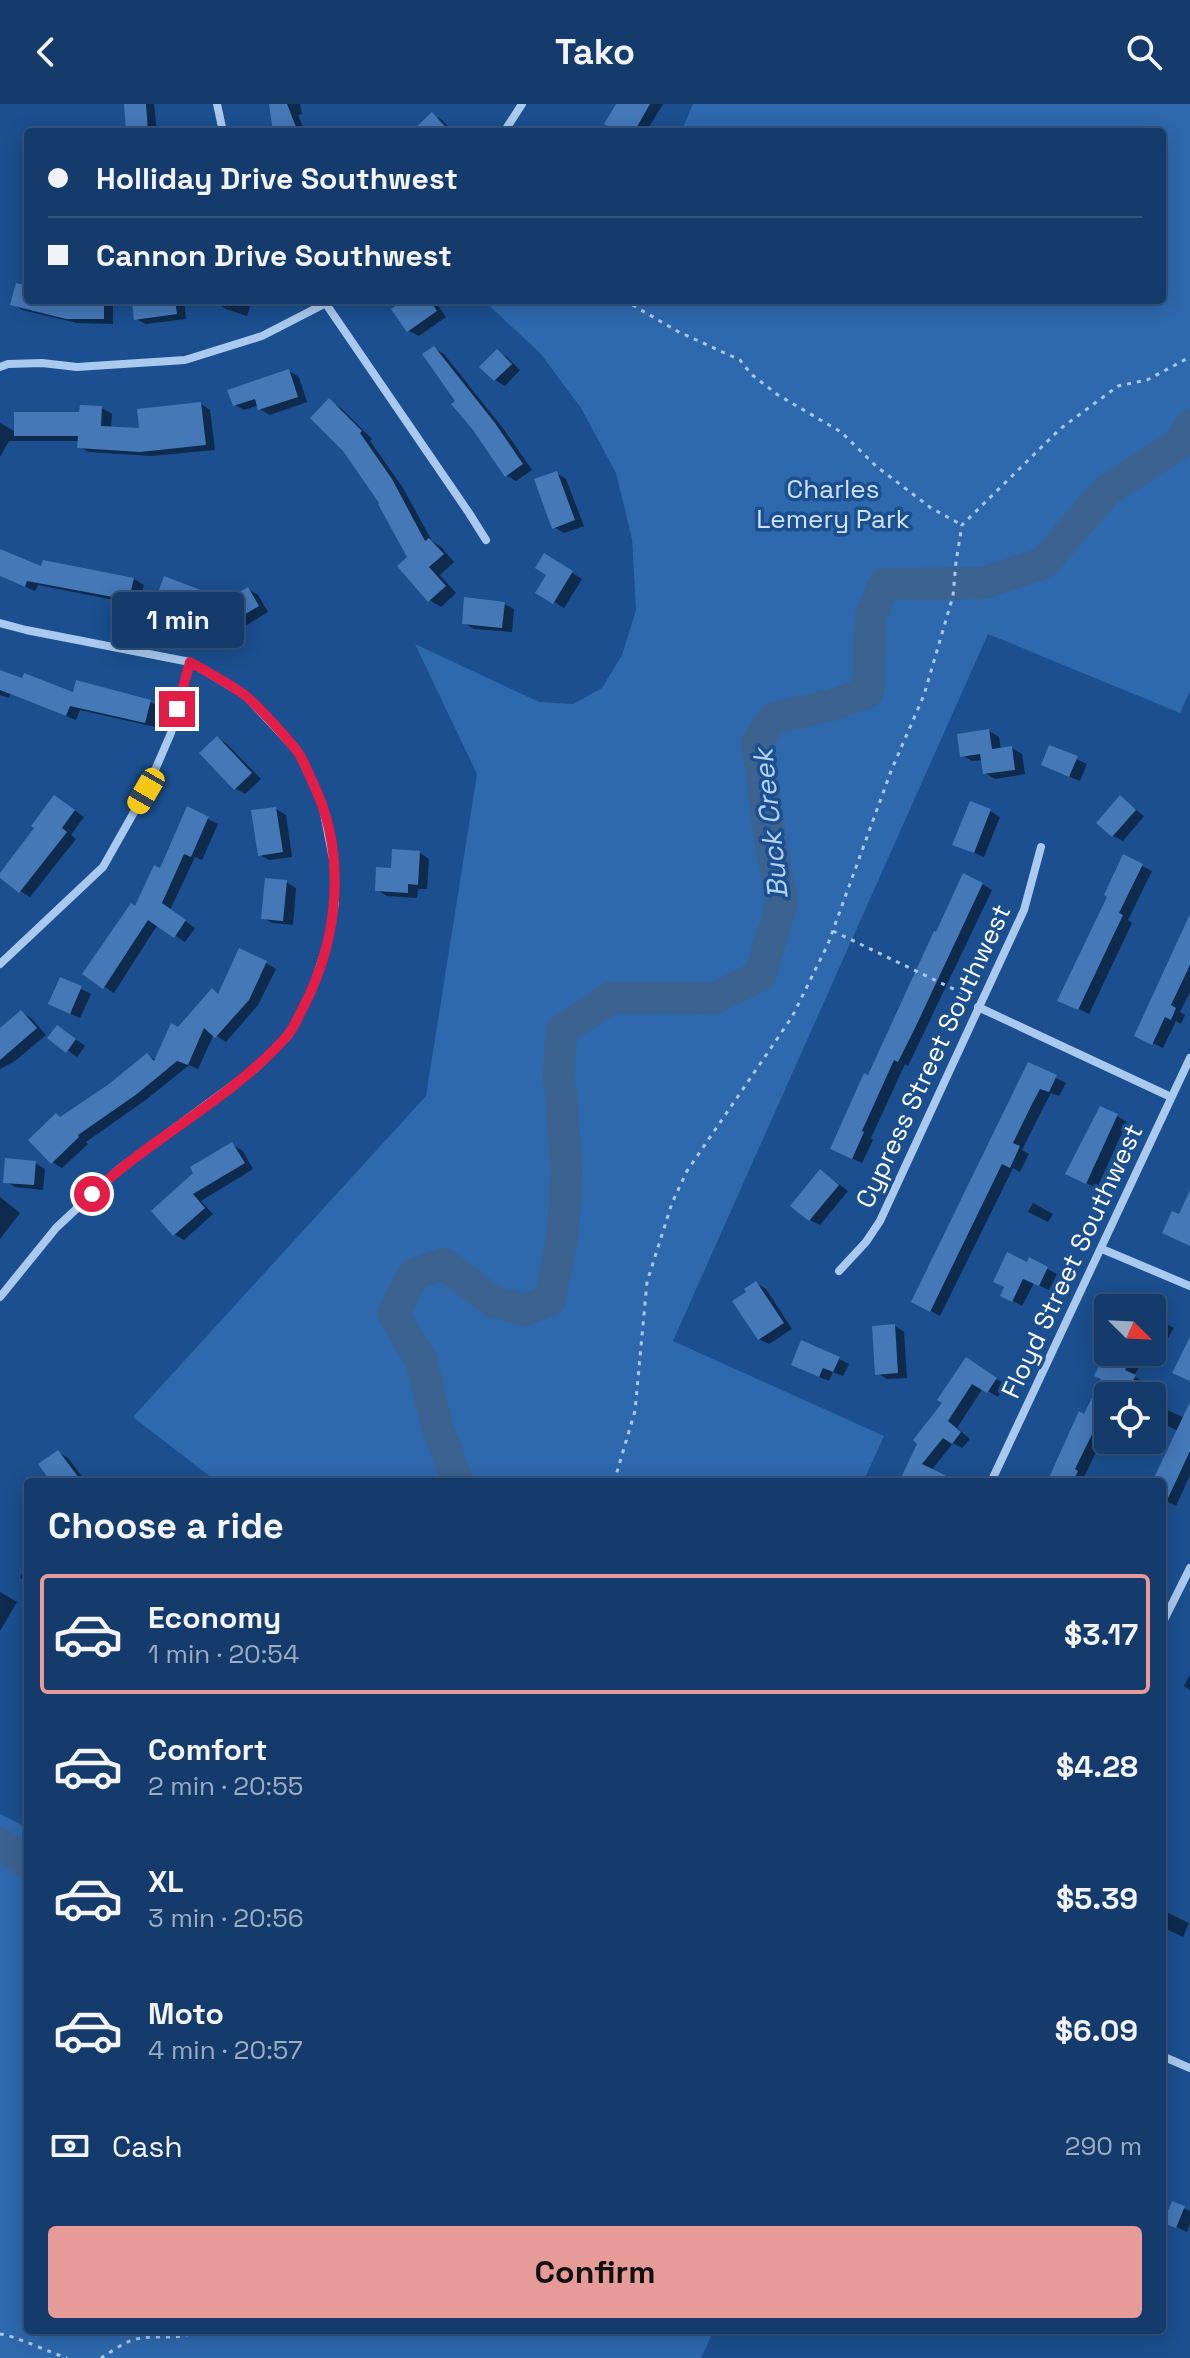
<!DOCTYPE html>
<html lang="en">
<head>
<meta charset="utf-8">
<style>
	body { margin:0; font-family:"Space Grotesk",sans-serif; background:#1d4271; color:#f1f3f6; height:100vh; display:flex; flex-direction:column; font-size:30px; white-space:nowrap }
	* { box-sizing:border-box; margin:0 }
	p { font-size:26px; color:#9dadc1 }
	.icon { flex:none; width:44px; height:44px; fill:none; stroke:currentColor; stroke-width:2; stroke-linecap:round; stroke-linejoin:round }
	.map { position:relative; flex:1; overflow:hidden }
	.sheet { position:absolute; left:24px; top:1374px; width:1142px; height:856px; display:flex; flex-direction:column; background:#143b6b; border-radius:8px; box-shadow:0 4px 20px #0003,0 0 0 2px #33557e }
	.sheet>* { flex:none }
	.hud { position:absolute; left:24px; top:24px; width:1142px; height:176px; border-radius:8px; box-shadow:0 4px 20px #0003,0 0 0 2px #33557e; display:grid; align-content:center; height:176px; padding:0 24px; background:#143b6b }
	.needle { width:52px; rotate:114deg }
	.controls { position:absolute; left:1094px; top:1190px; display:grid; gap:16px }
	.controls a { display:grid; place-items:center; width:72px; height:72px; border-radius:8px; background:#143b6b; box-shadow:0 4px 20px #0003,0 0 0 2px #33557e; font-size:40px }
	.end { position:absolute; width:36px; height:36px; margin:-18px; border:10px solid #e11d48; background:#fff; box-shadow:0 0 0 4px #fff }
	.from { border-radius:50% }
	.bubble { position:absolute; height:56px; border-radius:8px; background:#143b6b; box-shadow:0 4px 20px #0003,0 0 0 2px #33557e; font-size:26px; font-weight:800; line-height:56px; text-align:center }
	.car { position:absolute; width:24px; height:48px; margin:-24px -12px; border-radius:10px; box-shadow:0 0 6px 2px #0007; background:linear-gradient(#f5c518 24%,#345 0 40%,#f5c518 0 76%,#345 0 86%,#f5c518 0) }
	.hud b { display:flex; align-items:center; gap:28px; height:76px; font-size:30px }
	.hud b+b { border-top:2px solid #33557e }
	.hud i { width:20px; height:20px; background:#f1f3f6 }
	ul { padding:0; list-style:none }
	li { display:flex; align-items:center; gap:24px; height:120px; margin:0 16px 12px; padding:0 8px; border:4px solid transparent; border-radius:8px }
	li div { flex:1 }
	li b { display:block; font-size:30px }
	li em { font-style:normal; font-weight:800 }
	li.on { border-color:#e69b98 }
	li>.icon { width:72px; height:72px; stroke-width:1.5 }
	h2 { padding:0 24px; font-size:36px; line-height:96px }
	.pay { display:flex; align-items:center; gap:20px; height:88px; padding:0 24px; font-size:30px }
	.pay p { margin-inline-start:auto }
	.primary-button { display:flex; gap:16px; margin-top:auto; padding:16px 24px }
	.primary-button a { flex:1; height:92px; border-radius:8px; background:#e69b98; color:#111; font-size:32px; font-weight:800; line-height:92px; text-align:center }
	header { display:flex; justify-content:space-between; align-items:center; height:104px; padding:0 24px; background:#143b6b; font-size:36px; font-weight:800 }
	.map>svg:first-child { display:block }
	.green { fill:#2e69ad }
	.shadow { fill:#0007 }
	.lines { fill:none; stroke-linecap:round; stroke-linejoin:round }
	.river { stroke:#3c6290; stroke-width:32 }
	.building { fill:#4478b7 }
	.path { stroke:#a9c9ee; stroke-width:3; stroke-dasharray:4 6; stroke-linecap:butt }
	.minor { stroke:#a9c9ee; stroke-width:8 }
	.route { stroke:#e11d48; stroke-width:10 }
	.labels { text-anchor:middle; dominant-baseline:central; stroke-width:7; stroke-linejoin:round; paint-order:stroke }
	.park-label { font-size:26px; fill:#cfe3fa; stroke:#1b4f8f }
	.street-label { font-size:26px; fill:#fff; stroke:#1b4f8f }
	.water-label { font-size:28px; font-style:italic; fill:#b5d3f5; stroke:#1b4f8f }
</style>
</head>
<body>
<header><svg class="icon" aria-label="back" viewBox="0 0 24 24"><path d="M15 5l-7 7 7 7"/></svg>Tako<svg class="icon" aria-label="search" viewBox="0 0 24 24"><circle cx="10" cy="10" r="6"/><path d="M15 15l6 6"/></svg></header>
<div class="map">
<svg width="1190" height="2254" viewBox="0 0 1190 2254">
	<rect width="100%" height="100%" fill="#1b4f8f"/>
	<!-- green -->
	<g class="green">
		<path d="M693,0H1190V587L1180,609L988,530L673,1237L884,1332L863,1378H217L133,1313L426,992L477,670L415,540L539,598L573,600L602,584L622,551L636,506L632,435L616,369L581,304L540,249L483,196H1162V28H681Z"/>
		<path d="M0,1710L28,1724V2226H714L701,2254H0Z"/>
	</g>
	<!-- shadow -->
	<g class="shadow">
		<path d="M126,0H154L157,28H128Z"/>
		<path d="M271,0H300L302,10L298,11L305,28H276Z"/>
		<path d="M618,0H663L646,28H621Z"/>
		<path d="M432,10L442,16L453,28H415Z"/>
		<path d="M28,184V196H106L113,200V220L77,219L22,206L13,200Z"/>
		<path d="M134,196H184L186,215L146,220L136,215Z"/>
		<path d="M217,196H252L247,212L226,205L216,199Z"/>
		<path d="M407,196H434L446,213L419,232L409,227Z"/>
		<path d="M434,244L444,250L505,327L532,366L516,377L506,371L457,297Z"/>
		<path d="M497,248L507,253L520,266L505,282L495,276L482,263Z"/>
		<path d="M289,267L299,273L307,298L270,311L260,305L259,301L244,306L234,300Z"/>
		<path d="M329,297L341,304L372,335L370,337L403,384L432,437L441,443L454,458L440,471L456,489L441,503L429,496Z"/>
		<path d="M201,300L210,306L215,346L151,352L89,348L79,343L80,337H9L0,353V319L16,328L102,304L112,310L111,324L141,326Z"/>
		<path d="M556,369L566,375L584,422L564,429L554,423Z"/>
		<path d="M0,447L43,465L44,458L134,475L144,481L139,501L38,481L35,487L0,472Z"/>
		<path d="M545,452L582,475L564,504L538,488L549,470Z"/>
		<path d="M248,485L258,491L268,508L238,526L228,520Z"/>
		<path d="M205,489L215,495L208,513L158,493Z"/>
		<path d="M504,500L514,505L512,528L474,525L464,519Z"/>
		<path d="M0,569L74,591L150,598L160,603L155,623L80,606L76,616L10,590L9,594L0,591Z"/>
		<path d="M989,627L999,633L1001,646L1012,644L1022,650L1025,670L995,675L985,669L983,656L972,657L962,651Z"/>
		<path d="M218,634L227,640L261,675L245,690L235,684Z"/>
		<path d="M1050,643L1087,660L1080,677L1053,666Z"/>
		<path d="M1120,694L1144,712L1123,737L1113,732Z"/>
		<path d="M64,699L84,713L71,731L76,735L30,793L20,787Z"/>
		<path d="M188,705L218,720L202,756L195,753L170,806L195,824L185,838L158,820L114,889L85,870L136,805L161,766Z"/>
		<path d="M276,705L286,711L292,753L269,756L259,750Z"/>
		<path d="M990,707L1000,713L984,753L955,740Z"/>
		<path d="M420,749L429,755L427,785H418L417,794L387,792L377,786L393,766Z"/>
		<path d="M1142,762L1152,767L1128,816L1132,819L1089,910L1070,901Z"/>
		<path d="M286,778L296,784L293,821L273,819L263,814Z"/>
		<path d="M982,780L992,786L908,962L905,960L871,1034L873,1036L862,1059L843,1050L869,973Z"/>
		<path d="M1190,816V888L1180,908L1185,911L1181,920L1176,917L1163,944L1146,936Z"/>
		<path d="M266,859L276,865L258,901L226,938L214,930L198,965L189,961L147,995L86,1038L88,1040L62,1064L52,1058L61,1014L110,982L148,951L157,957L179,925L219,891Z"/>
		<path d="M61,875L91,890L80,914L60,905Z"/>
		<path d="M21,908L31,914L46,931L15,957L0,965V926Z"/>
		<path d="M67,929L85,942L77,953L50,934Z"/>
		<path d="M1028,960L1066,979L1059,992L1051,989L1042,1006L1022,1046L1029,1050L1020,1068L1013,1064L940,1212L913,1197Z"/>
		<path d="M1117,1012L1127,1018L1097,1084L1078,1075Z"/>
		<path d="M232,1041L242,1046L253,1065L201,1097L213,1110L184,1136L174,1130L154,1107Z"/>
		<path d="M35,1059L45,1065L43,1086L15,1083L5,1077Z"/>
		<path d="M821,1067L848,1087L820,1121L810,1116Z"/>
		<path d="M0,1093L20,1109L0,1135Z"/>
		<path d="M1033,1099L1053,1110L1048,1118L1028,1108Z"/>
		<path d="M1030,1156L1057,1170L1049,1186L1034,1179L1022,1202L1002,1191Z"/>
		<path d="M756,1179L766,1185L792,1225L769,1240L759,1235Z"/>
		<path d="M1145,1198L1168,1211L1164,1219L1174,1224L1165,1239L1156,1234L1152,1241V1204H1141Z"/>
		<path d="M895,1222L904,1228L907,1274L887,1275L877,1269Z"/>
		<path d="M1111,1248H1148L1134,1272L1144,1278L1138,1292L1125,1289L1123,1292H1108V1323L1084,1373L1087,1374L1085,1378H1050L1103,1275Z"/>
		<path d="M839,1255L849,1260L843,1272L833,1268L829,1277L803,1266Z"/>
		<path d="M976,1261L1006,1281L998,1293L983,1284L957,1324L970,1335L962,1344L953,1339L931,1367L952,1378H902Z"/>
		<path d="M1156,1301L1185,1314L1190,1305V1371L1176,1402L1162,1395V1378H1154L1178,1327L1152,1314Z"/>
		<path d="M58,1348L68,1354L86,1378H53Z"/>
		<path d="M28,1457V1478L20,1474Z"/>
		<path d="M0,1488L17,1498L0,1527Z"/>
		<path d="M1190,1570V1586L1184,1582Z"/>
		<path d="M1162,1806L1189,1819L1183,1833L1162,1823Z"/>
		<path d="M1173,2100L1190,2107V2120L1187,2128L1166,2118Z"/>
	</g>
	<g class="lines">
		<!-- river -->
		<g class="river">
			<path d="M458,1378L437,1322L421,1256L393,1210L414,1170L444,1160L494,1198L524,1206L550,1196L563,1128L567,1066L559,971L561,927L612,893L715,894L760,872L782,798L770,734L757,638L774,614L832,601L868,588L871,512L884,480L984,479L1044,459L1106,387L1177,341L1190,322"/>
			<path d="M0,1739L28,1759"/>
		</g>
	</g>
	<!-- building -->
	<g class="building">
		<path d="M124,0H146L148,28H126Z"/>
		<path d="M269,0H287L298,28H273Z"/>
		<path d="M616,0H650L634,28H617L604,20Z"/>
		<path d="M432,8L450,28H411Z"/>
		<path d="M16,179L28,182V196H104V215H66L10,201Z"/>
		<path d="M132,196H175L177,210L134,216Z"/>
		<path d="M404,196H430L437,207L407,228L391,205Z"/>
		<path d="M434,242L495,319L523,360L505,373L473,326L451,300L455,297L422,250Z"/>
		<path d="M497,245L512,260L494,277L479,263Z"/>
		<path d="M289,265L298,293L258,306L255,295L233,302L227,286Z"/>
		<path d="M329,294L362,327L360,329L392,375L425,437L429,434L444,450L429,463L446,482L428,498L397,462L407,453L378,400L379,399L343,347L310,314Z"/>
		<path d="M201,298L206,341L140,348L77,344L78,332H14V308H79L80,301L102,302L101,322L139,324L137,305Z"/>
		<path d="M557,367L575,416L552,425L534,375Z"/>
		<path d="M0,445L41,462L43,456L134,474L129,496L27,477L25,483L0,472Z"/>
		<path d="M544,449L573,467L553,500L535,489L546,471L535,464Z"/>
		<path d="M164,472L206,488L198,509L156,494Z"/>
		<path d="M248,483L259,502L227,521L215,503Z"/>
		<path d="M464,493L505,498L502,524L462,520Z"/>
		<path d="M0,566L22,574L24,569L73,588L76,576L151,596L145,619L70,602L66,612L0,586Z"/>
		<path d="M989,625L992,645L1012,642L1015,666L983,670L980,650L960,653L957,630Z"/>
		<path d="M217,632L252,669L234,686L199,649Z"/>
		<path d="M1049,641L1078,652L1069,673L1041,661Z"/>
		<path d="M54,691L75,706L62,724L67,728L19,789L0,774V769L34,724L31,722Z"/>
		<path d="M1120,691L1136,706L1112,733L1096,719Z"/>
		<path d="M970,697L991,705L974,749L952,741Z"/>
		<path d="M187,702L207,712L206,713L209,712L191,753L184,750L162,799L186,816L174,834L148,816L103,885L82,870L131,799L135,802L154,761L160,764Z"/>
		<path d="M276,703L283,748L258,752L251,706Z"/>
		<path d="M392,745L420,747L418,781L408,780V789L375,787L376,763L391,764Z"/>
		<path d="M1123,750L1143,760L1119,809L1123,811L1078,906L1057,897L1107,793L1104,791Z"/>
		<path d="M963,769L983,779L915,924L898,958L894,956L862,1027L864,1028L852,1055L830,1045L864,969L868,971L934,827L936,828Z"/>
		<path d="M265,774L287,776L283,817L261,815Z"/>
		<path d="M1190,810V861L1171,901L1176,904L1171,916L1165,913L1152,941L1134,932Z"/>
		<path d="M239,844L267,857L249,896L215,934L204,924L188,961L177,957L137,990L78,1031L79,1033L51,1060L28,1036L56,1009L60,1013L109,980L147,949L154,957L171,919L178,923L212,884L218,890Z"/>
		<path d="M60,873L82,882L70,910L48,900Z"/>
		<path d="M21,906L37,924L0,956V924Z"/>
		<path d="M57,921L76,935L66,949L47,934Z"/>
		<path d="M1028,958L1057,971L1049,988L1040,985L1032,1000L1013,1039L1020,1042L1010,1064L1002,1060L930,1208L911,1198Z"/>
		<path d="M1100,1002L1118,1010L1086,1080L1065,1070Z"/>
		<path d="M232,1038L245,1059L193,1090L205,1104L173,1132L151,1107L193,1069L190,1063Z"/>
		<path d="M5,1054L36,1057L34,1081L3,1079Z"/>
		<path d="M820,1065L839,1081L809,1117L790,1102Z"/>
		<path d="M1190,1086V1142L1162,1129L1172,1107L1179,1110Z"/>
		<path d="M1007,1148L1027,1158L1029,1153L1048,1163L1039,1182L1023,1175L1012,1198L1000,1192L1004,1183L993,1178Z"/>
		<path d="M756,1177L784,1219L758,1236L732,1197L746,1188L744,1185Z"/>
		<path d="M895,1220L898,1269L875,1271L872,1222Z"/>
		<path d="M1190,1233V1277L1172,1269Z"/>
		<path d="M801,1236L840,1253L833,1268L823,1264L819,1273L791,1261Z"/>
		<path d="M1106,1248H1135L1125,1266L1136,1271L1126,1291L1114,1285L1111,1292H1108V1298L1075,1365L1078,1367L1073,1378H1047L1079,1307L1084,1310L1101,1275L1094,1272Z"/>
		<path d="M966,1253L997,1274L987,1289L972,1280L948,1317L961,1328L952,1340L943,1334L922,1360L959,1378H899L917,1340L913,1336L942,1299L937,1296Z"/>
		<path d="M1152,1297L1168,1304L1152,1338Z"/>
		<path d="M1190,1298V1347L1162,1407V1378H1152Z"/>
		<path d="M58,1346L82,1378H51L38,1360Z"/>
		<path d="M1172,2097L1185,2102L1176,2124L1163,2119Z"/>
	</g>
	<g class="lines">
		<!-- path -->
		<g class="path">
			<path d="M624,196L677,227L740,256L751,270L778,291L841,328L876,362L931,404L962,421"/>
			<path d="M833,827L970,893"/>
			<path d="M614,1378L635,1307L647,1178L672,1099L687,1067L792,913L828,840L891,667L924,591L953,492L956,458L962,421L1060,325L1118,282L1147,276L1190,253"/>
			<path d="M0,2230C13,2231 51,2249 67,2254"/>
			<path d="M101,2254C113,2247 126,2236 141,2234C160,2231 180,2237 197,2226"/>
		</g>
		<!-- minor -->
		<g class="minor">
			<path d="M217,0L223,28"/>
			<path d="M504,28L522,0"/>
			<path d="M324,197L469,409L486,436"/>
			<path d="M0,263L8,260L42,259L77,263L185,256L262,232L332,196"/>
			<path d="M0,519L26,526L190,558L245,591L298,648L322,699L334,760L335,799L328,837L313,883L289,931L256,964L119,1065L56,1124L0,1193"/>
			<path d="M0,860L103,763L146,687L171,629L190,558"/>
			<path d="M978,903L1171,993"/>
			<path d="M1102,1145L1190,1182"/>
			<path d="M839,1167L866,1138L880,1117L1024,806L1041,743"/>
			<path d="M991,1378L1190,954"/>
			<path d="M1162,1520L1190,1464"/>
			<path d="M1162,1952L1190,1964"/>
		</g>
	</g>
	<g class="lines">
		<!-- route -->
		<path class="route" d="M92,1090C152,1033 231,995 286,933C294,925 298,912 304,902C339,833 347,750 313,679C308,669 304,656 297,647C286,633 255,598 242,589C226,578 208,568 190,558L177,605"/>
	</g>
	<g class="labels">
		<!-- park labels -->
		<g class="park-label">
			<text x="833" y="385">Charles<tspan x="833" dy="30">Lemery Park</tspan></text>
		</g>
		<!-- street labels -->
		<g class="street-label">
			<text transform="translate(933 952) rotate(-65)">Cypress Street Southwest</text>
			<text transform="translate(1072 1157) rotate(-65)">Floyd Street Southwest</text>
		</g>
		<!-- water labels -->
		<g class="water-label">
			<text transform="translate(770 720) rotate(-96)">Buck Creek</text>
		</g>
	</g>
</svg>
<div class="controls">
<a><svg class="needle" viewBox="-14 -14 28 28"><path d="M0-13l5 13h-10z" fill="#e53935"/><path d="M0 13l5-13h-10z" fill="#9dadc1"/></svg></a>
<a><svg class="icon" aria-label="locate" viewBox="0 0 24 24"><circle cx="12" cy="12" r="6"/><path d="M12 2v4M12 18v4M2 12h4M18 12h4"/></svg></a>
</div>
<i class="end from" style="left:92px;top:1090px"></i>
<i class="end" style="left:177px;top:605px"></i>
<div class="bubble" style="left:112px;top:488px;width:132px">1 min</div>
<i class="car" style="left:146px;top:687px;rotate:210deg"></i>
<div class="hud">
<b><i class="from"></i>Holliday Drive Southwest</b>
<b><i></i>Cannon Drive Southwest</b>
</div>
<section class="sheet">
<h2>Choose a ride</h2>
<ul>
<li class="on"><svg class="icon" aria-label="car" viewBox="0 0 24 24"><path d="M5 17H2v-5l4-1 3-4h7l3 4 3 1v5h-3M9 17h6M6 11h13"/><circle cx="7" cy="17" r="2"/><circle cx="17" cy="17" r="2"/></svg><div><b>Economy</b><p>1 min · 20:54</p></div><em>$3.17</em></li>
<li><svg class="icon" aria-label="car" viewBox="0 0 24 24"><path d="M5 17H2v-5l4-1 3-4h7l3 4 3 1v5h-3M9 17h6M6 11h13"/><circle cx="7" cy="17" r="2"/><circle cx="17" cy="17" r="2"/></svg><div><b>Comfort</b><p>2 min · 20:55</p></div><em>$4.28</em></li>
<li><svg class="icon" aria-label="car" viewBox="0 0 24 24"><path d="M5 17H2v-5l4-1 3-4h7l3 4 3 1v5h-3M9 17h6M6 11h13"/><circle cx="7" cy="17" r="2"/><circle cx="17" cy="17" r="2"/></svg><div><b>XL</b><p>3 min · 20:56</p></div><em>$5.39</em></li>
<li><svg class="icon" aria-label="car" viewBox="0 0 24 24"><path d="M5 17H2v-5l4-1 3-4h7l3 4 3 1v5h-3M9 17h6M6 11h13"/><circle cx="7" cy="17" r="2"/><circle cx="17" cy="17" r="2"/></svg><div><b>Moto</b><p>4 min · 20:57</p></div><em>$6.09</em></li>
</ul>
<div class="pay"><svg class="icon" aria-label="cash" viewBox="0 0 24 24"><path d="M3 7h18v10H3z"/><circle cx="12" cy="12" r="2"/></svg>Cash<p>290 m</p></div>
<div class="primary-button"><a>Confirm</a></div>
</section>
</div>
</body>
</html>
